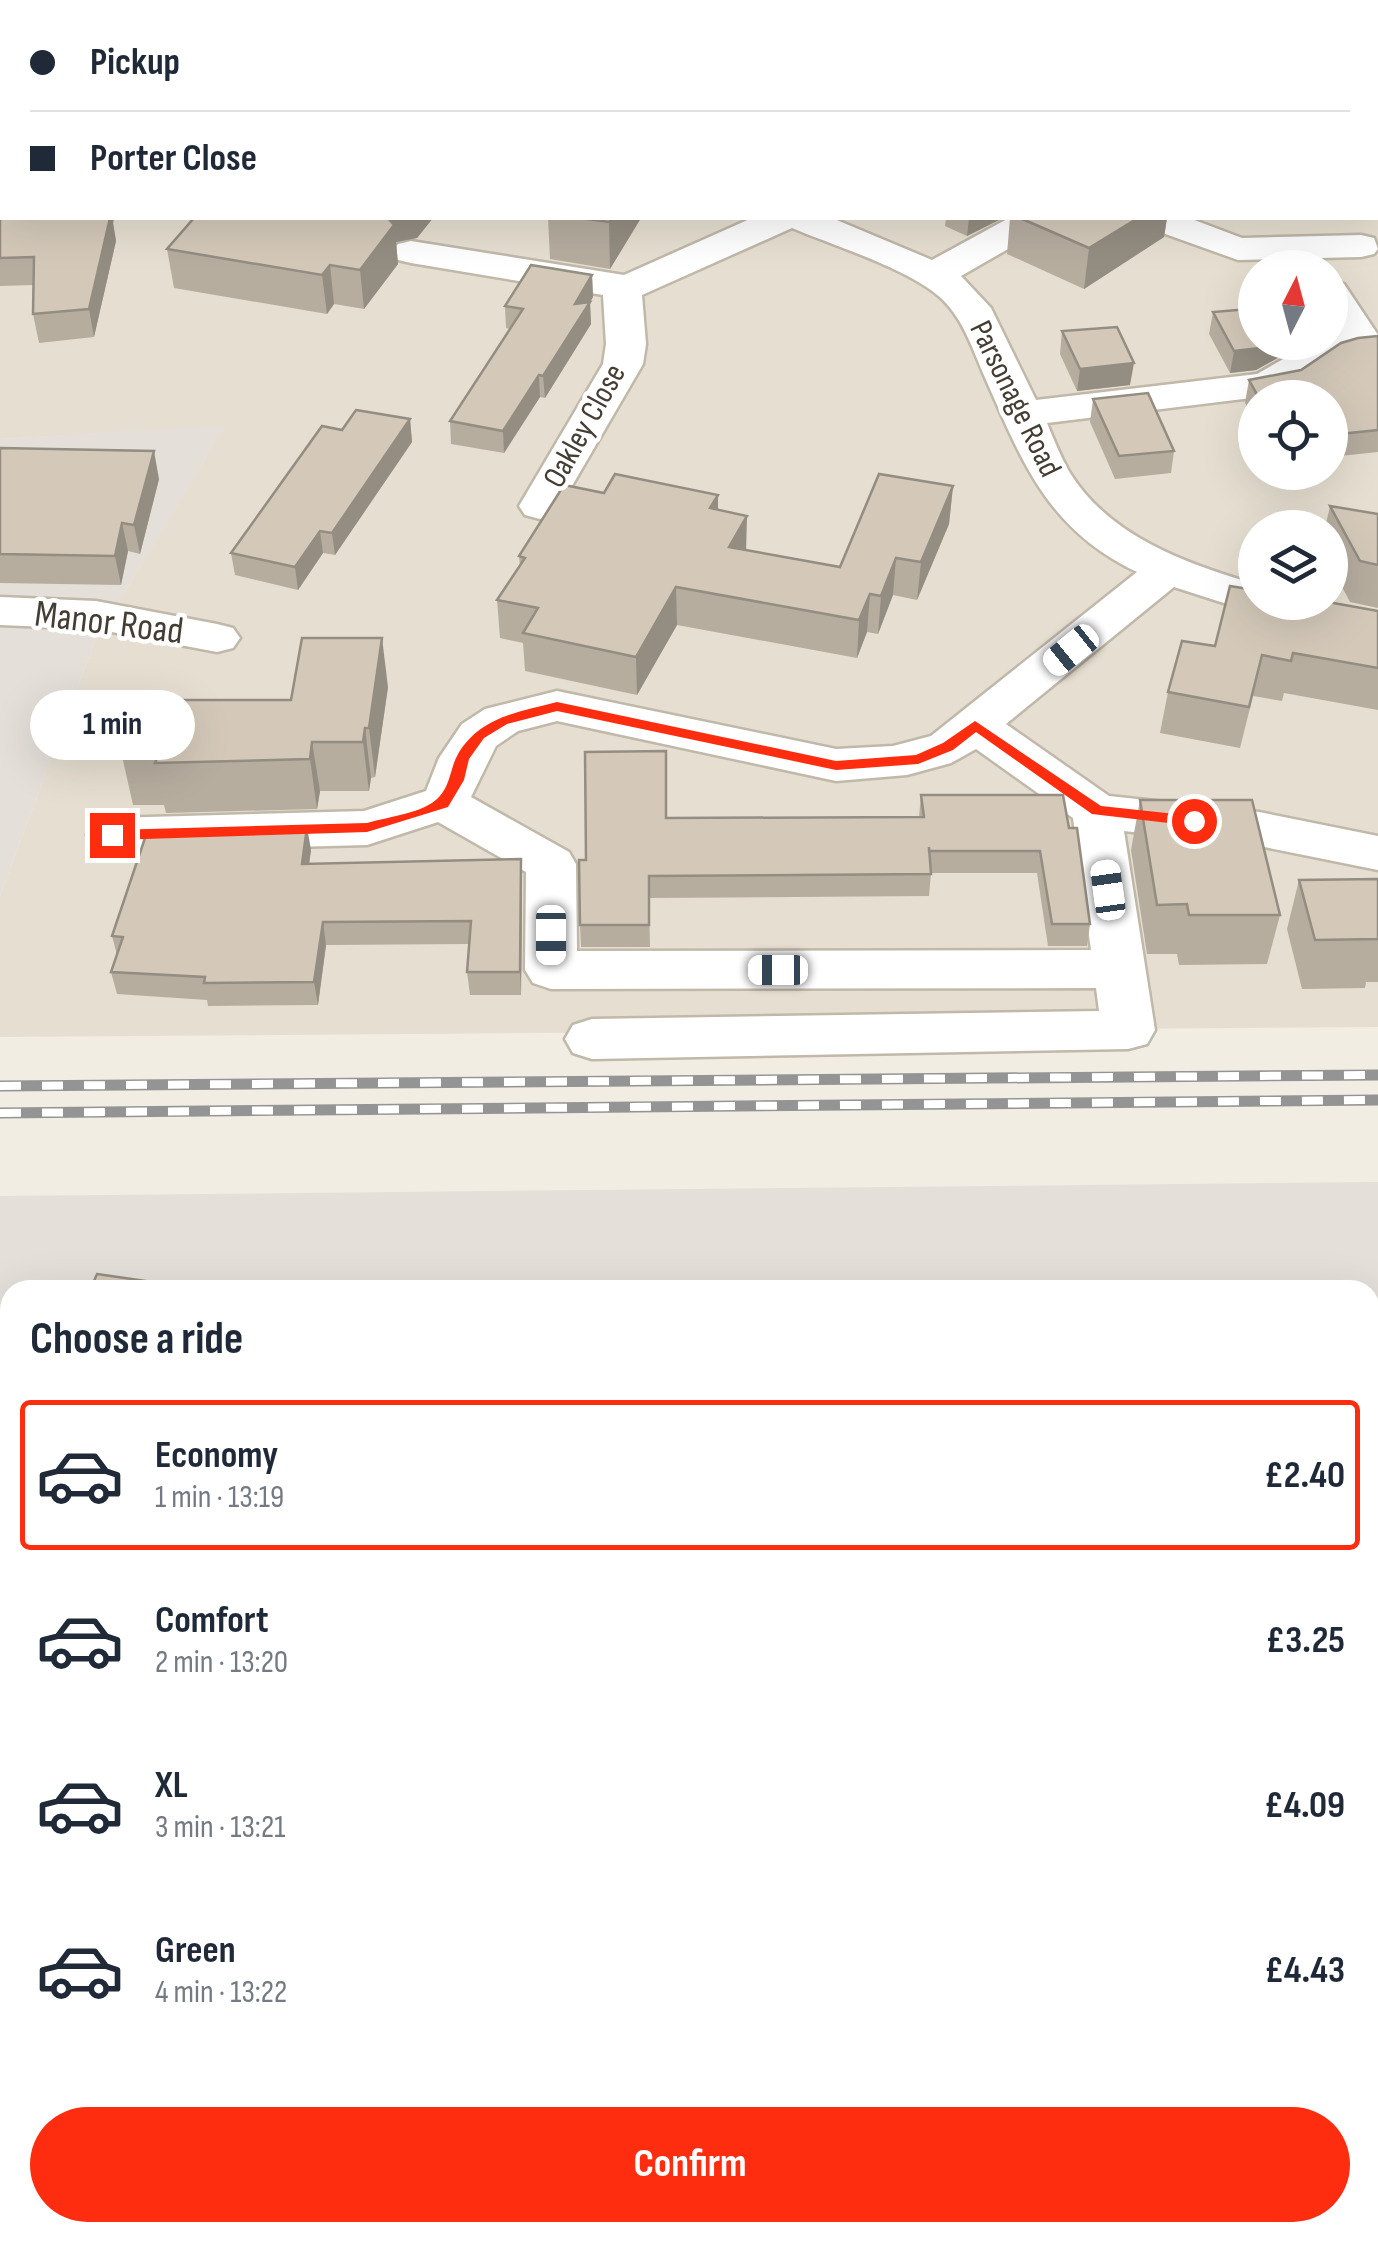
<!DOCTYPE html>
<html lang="en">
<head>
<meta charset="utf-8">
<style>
	body { margin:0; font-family:"Sofia Sans Condensed",sans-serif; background:#f2f2f3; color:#1f2937; height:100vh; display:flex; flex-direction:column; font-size:38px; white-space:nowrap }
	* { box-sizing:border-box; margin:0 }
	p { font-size:32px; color:#747a83 }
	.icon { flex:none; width:55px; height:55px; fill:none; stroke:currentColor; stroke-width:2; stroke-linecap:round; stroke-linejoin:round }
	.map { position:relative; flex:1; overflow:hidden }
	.drawer { position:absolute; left:0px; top:1280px; width:1380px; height:962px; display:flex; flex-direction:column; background:#fff; border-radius:30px 30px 0 0; box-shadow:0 10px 40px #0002 }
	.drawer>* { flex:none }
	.hud { position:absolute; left:0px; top:0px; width:1380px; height:220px; box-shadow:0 10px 40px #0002; display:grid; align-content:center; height:220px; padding:0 30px; background:#fff }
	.needle { width:65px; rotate:6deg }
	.controls { position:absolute; left:1238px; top:250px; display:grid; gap:20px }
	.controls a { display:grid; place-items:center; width:110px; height:110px; border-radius:50%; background:#fff; box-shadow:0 10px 40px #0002; font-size:50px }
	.end { position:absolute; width:45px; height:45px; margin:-22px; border:12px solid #fe2d0f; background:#fff; box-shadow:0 0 0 5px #fff }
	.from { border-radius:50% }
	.bubble { position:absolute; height:70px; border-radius:35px; background:#fff; box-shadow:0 10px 40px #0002; font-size:32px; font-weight:700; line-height:70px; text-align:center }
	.car { position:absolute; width:30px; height:60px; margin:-30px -15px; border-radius:12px; box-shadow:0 0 8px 2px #0007; background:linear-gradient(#fff 24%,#345 0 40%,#fff 0 76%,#345 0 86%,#fff 0) }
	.hud b { display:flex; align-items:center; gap:35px; height:95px; font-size:38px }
	.hud b+b { border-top:2px solid #e0e1e3 }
	.hud i { width:25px; height:25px; background:#1f2937 }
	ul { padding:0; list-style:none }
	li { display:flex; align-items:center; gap:30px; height:150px; margin:0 20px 15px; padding:0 10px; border:5px solid transparent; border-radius:10px }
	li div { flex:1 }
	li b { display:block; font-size:38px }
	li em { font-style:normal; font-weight:700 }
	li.on { border-color:#fe2d0f }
	li>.icon { width:90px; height:90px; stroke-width:1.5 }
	h2 { padding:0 30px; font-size:45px; line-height:120px }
	.button { display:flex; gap:20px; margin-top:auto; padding:20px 30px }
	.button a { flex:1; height:115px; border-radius:60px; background:#fe2d0f; color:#fff; font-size:40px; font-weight:700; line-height:115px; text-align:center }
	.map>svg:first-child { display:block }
	.residential { fill:#e6dfd1; fill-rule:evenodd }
	.industrial { fill:#e4dfd9; fill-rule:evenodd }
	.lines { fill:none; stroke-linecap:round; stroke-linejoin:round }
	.minor-casing { stroke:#c0b8a9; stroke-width:5 }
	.minor { fill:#fff; fill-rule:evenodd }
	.rail-far1-casing { stroke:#949494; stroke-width:8 }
	.rail-casing { stroke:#949494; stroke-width:11 }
	.rail-far1 { stroke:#fff; stroke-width:5; stroke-dasharray:15; stroke-linecap:butt }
	.rail { stroke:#fff; stroke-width:8; stroke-dasharray:21; stroke-linecap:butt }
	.wall { fill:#b6ad9f }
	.shaded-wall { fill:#948d82 }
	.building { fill:#d4c9b9; stroke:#948d82; stroke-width:2.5 }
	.route { fill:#fe2d0f }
	.labels { text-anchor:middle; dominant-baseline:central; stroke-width:9; stroke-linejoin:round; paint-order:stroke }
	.far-street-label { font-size:32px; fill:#443d33; stroke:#fff }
	.street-label { font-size:38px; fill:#443d33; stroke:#fff }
</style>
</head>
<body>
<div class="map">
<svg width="1378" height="2242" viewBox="0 0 1378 2242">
	<rect width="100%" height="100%" fill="#f2ede3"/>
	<!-- residential -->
	<g class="residential">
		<path d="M182,0H985L991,2H182Z"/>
		<path d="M0,33L2,218H1378V170V1027L0,1037V896L94,643L225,426L0,439ZM1255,268H1330V342H1255ZM1255,398H1330V472H1255ZM1255,528H1330V602H1255Z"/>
	</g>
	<!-- industrial -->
	<g class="industrial">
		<path d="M226,425L94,643L0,896V439Z"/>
		<path d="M1378,1182V2242H0V1196ZM10,1290H1370V2232H10Z"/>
	</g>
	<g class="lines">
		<!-- minor casing -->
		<g class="minor-casing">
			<g id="minor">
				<path d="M1201,0H1240L1242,2H1203Z"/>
				<path d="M752,218H832L932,260L1009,218H1053L1048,226L961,276L991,308L1036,400L1257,374L1306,346L1330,342V338L1339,335L1330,322V280L1344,284L1378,335L1376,349L1334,362L1295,389L1276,395L1047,423C1054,440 1061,458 1070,473C1110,537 1187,564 1255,584V602H1275L1271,609L1255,613L1174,587L1006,724L1109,796L1259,812L1378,836V870L1259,846L1124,831L1155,1030L1147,1044L1128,1049L592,1059L573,1053L565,1039L573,1025L592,1019L1099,1011L1096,988L551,989L533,983L525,970L526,872L438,822L367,845L112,852L95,847L87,835L95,823L112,818L364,811L426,791L439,758L462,724L485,709L557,691L836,749L893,746L931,736L1137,572C1046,529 1021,459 983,373C972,347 963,320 943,300C913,270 832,245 792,228L642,295L646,344L643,364L555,515L540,519L525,515L519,506L603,364L606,344L603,295L411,263L398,260L392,252L398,244L411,241L624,275ZM557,721L836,781L907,775L951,763L976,749L1073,818L1091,950L577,951L576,864L569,852L471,797L496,746L518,731Z"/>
				<path d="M1137,218H1189L1242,238L1361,235L1374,238L1378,249L1374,254L1361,257L1238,260L1143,226Z"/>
				<path d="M0,597L96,601L217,624L233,628L240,638L233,648L217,652L96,629L0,625Z"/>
				<rect x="1370" y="1346" width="8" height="50"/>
				<path d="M10,1510V1627H0V1513Z"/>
				<path d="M1378,1561V1617L1370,1618V1562Z"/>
			</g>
		</g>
		<!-- minor -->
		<use href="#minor" class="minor"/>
		<!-- rail-far1 casing -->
		<g class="rail-far1-casing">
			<path id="rail-far1" d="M1086,0L1092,2"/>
		</g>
		<!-- rail casing -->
		<g class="rail-casing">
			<g id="rail">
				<path d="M0,1086L1378,1075"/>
				<path d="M0,1113L1378,1100"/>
			</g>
		</g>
		<!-- rail-far1 -->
		<use href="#rail-far1" class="rail-far1"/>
		<!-- rail -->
		<use href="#rail" class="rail"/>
	</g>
	<!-- wall -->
	<g class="wall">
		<path d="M1338,0H1378V51V2H1339Z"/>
		<path d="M0,72L2,218H114L113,223L116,241L94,337L39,343L33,314L34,285L0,286Z"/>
		<path d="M194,218H433L417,238L396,242L398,264L364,309L334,304L327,314L174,288L167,249Z"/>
		<path d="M548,218H641L610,269L550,259Z"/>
		<path d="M946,218H1003L967,236L945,226Z"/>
		<path d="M1010,218H1167L1164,237L1084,289L1007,254Z"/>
		<path d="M592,275L593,297L590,302L591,324L545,398L540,397L504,453L451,444L450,421L510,329L506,328L505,306Z"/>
		<path d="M1255,302V342H1306L1256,370L1230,373L1209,334L1213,312L1245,310L1247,303Z"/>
		<path d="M1062,331L1130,385L1077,391L1060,354Z"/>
		<path d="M1378,336V452L1330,457V398H1255V422L1245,403L1249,380L1301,370Z"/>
		<path d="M1093,399L1174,451L1171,473L1115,479L1090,422Z"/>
		<path d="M410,419L412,442L335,555L323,553L298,590L235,575L231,553L342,430Z"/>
		<path d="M0,448L159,479L140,554L128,551L121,585L0,583Z"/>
		<path d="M953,486L949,524L917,600L893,595L878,634L867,632L857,658L677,625L637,695L525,671L523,643L500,638L497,600L520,566L519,556L604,493L718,495V510L746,550L840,567Z"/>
		<path d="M1330,506L1378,514V608L1350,602L1330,564V528H1325Z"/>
		<path d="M1378,611V710L1284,693L1282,701L1253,696L1240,748L1160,733L1168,692L1215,646Z"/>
		<path d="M388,687L375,777L371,778L369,791H320L317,809L166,813L164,805H133L122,756L291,700Z"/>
		<path d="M921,795L1069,828L1090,924L1087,946H1048L1037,873H931L929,896L649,898L650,947H581L580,925L586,860L666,818L919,817Z"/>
		<path d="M1140,800L1280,915L1267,964L1179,965L1177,954H1147L1131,850Z"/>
		<path d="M311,850L309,864L522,882L521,995H470L467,972L469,944L326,945L318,1005L208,1006L207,1000L117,994L111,972L117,955L112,936Z"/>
		<path d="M1378,879V982H1366L1365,988L1302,989L1287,929L1299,880Z"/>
		<rect x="1370" y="1624" width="8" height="92"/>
		<path d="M0,1640H10V1782H5L0,1811Z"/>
	</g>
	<!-- shaded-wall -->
	<g class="shaded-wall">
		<path d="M104,218H114L113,223L116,241L94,337L89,309Z"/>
		<path d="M385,218H433L417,238L396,242L398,264L364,309L360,270Z"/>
		<path d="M612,218H641L610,269L609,222Z"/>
		<path d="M969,218H1003L967,236Z"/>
		<path d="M1138,218H1167L1164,237L1084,289L1089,248Z"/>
		<path d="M330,265L334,304L327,314L322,275Z"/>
		<path d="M592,275L593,297L586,309L590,302L591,324L545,398L543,376L575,304Z"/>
		<path d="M1270,342H1306L1256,370L1230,373L1234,351Z"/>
		<path d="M1134,363L1130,385L1077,391L1080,369Z"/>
		<path d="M539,375L540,397L504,453L503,431Z"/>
		<path d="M410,419L412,442L335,555L332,533Z"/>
		<path d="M154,451L159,479L140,554L134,525Z"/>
		<path d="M953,486L949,524L917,600L921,562Z"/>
		<path d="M718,495V532L710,508Z"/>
		<path d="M747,516L746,554L729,547Z"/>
		<path d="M122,523L128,551L121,585L115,556Z"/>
		<path d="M320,531L323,553L298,590L295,567Z"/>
		<path d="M896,558L893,595L878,634L881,596Z"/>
		<path d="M676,587L677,625L637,695L636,657Z"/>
		<path d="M870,594L867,632L857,658L859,620Z"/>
		<path d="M382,638L388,687L375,777L369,728Z"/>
		<path d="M365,728L371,778L369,791L363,742Z"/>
		<path d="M312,742L320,791L317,809L310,759Z"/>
		<path d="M307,827L311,850L306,887L302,864Z"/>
		<path d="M521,859L522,882L521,995L520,972Z"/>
		<path d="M323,922L326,945L318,1005L314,982Z"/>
		<path d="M0,1773L5,1782L0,1811Z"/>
	</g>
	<!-- building -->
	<g class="building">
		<rect x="291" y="0" width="207" height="2"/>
		<path d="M1364,0H1378V15V2H1366Z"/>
		<path d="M0,72H2V218H110L89,309L33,314L34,257L0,258Z"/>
		<path d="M194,218H388L394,225L360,270L330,265L322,275L167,249Z"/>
		<path d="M580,218H612L609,222Z"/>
		<path d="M1020,218H1138L1089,248Z"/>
		<path d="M531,265L592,275L575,304L590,302L543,376L539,375L503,431L450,421L523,309L505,306Z"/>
		<path d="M1255,302V342H1270L1260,348L1234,351L1213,312L1250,309L1247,303Z"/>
		<path d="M1117,327L1134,363L1080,369L1062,331Z"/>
		<path d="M1378,336V430L1330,435V398H1259L1249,380L1301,370L1341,343L1358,338Z"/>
		<path d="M1148,393L1174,451L1119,456L1093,399Z"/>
		<path d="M356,410L410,419L332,533L320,531L295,567L231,553L322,426L342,430Z"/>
		<path d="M0,448L154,451L134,525L122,523L115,556L0,554Z"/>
		<path d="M615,474L718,495L710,508L747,516L729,547L840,567L879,474L953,486L921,562L896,558L881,596L870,594L859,620L676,587L636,657L523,633L538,608L497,600L525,558L519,556L564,485L604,493Z"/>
		<path d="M1330,506L1378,514V565L1360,561Z"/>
		<path d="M1230,586L1255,590V602H1328L1378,611V668L1293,653L1291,661L1262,655L1249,707L1168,692L1182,641L1215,646Z"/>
		<path d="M302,638H382L369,728H365L363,742H312L310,759L155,763L158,756H122L135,700H291Z"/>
		<path d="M666,751V818L924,817L921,795H1063L1069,828H1077L1090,924H1052L1040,851H929V847L931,874L649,876V925H580L579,860H586L585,752Z"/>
		<path d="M1140,800H1252L1280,915H1189L1187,904L1157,905Z"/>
		<path d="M307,827L302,864L521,859L520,972H467L471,921L323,922L314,982L204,983L205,977L111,972L123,937L112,936L147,832Z"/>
		<path d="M1378,879V939L1315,940L1299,880Z"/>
		<path d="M97,1274L208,1290H90Z"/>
		<rect x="1370" y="1624" width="8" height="58"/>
		<rect x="0" y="1640" width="10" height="109"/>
		<path d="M0,1879H10V2232H1370V2097H1378V2242H0Z"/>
	</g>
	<!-- route -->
	<path class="route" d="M557,702L836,761L916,755L943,743L975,721L1101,806L1194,816L1202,821L1194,826L1092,814L976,732L953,750L918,764L836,770L557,711L507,724L484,738L469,759L464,780L448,807L367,832L112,840L105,835L112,830L367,823C387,817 425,813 439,797C451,784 450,768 458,754C480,717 518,712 557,702Z"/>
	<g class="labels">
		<!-- far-street labels -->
		<g class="far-street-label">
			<text transform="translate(1015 399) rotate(64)">Parsonage Road</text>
			<text transform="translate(585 426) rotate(-61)">Oakley Close</text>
		</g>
		<!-- street labels -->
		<g class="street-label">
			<text transform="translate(109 623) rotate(7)">Manor Road</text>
		</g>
	</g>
</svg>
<div class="controls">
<a><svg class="needle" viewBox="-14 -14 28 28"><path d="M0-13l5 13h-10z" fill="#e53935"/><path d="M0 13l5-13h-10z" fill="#747a83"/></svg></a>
<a><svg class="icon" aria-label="locate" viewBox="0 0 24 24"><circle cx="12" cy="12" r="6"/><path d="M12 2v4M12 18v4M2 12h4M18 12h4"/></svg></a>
<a><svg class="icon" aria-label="layers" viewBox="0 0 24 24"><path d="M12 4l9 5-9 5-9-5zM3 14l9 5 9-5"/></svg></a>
</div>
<i class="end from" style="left:1194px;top:821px"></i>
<i class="end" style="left:112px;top:835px"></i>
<div class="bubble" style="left:30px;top:690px;width:165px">1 min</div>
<i class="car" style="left:1071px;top:650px;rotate:231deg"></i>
<i class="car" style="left:1108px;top:890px;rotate:352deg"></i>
<i class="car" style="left:551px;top:935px;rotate:180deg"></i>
<i class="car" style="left:778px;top:970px;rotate:270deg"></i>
<div class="hud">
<b><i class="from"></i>Pickup</b>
<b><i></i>Porter Close</b>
</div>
<section class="drawer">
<h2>Choose a ride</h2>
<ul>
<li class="on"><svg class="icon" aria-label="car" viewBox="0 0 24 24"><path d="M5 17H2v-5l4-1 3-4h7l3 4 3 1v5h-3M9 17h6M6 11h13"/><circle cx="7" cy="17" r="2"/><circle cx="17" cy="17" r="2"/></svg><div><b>Economy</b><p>1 min · 13:19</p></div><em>£2.40</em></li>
<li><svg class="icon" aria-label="car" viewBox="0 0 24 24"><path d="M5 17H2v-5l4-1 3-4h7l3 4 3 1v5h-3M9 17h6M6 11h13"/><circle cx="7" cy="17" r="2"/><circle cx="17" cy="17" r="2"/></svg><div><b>Comfort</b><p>2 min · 13:20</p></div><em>£3.25</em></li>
<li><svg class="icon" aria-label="car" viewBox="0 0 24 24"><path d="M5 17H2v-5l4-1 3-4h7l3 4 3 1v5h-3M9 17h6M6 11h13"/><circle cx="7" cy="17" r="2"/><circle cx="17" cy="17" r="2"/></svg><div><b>XL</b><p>3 min · 13:21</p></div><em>£4.09</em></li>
<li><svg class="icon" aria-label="car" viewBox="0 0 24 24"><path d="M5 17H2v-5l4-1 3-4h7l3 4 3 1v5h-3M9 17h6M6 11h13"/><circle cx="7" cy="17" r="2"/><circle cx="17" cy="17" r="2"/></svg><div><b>Green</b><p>4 min · 13:22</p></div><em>£4.43</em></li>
</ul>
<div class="button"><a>Confirm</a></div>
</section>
</div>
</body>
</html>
